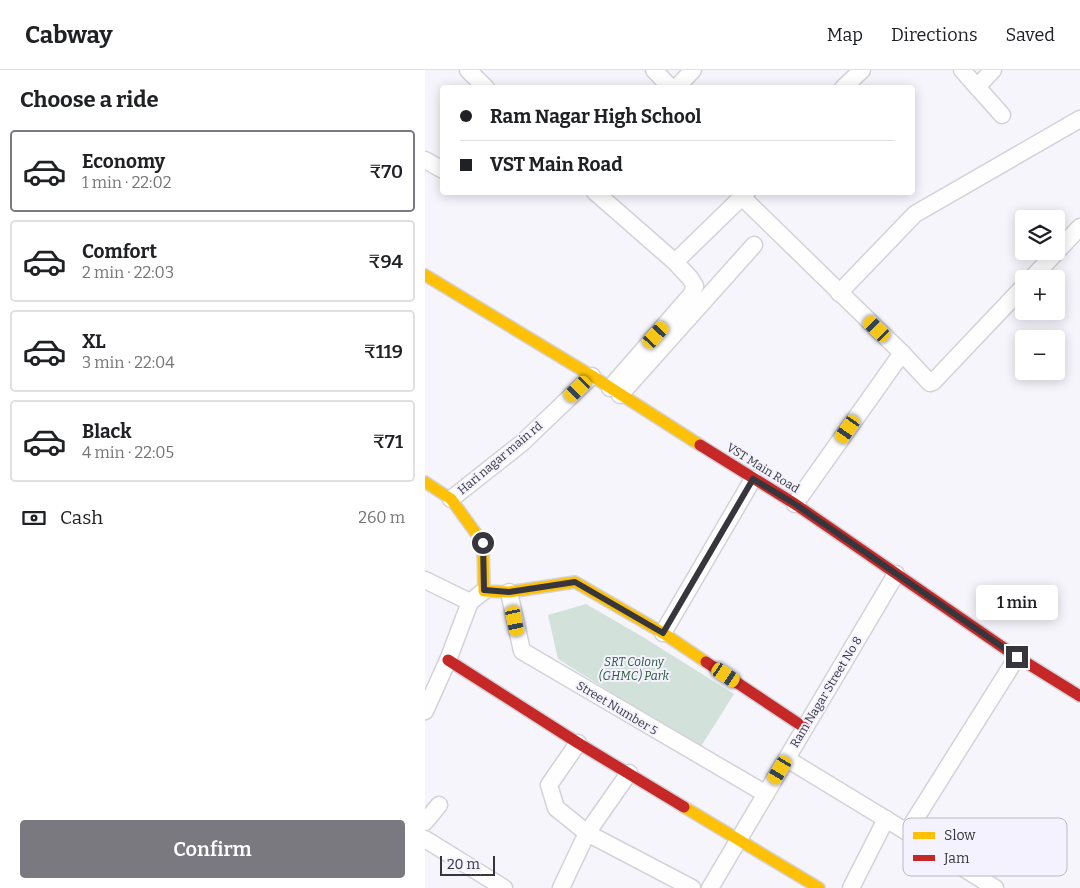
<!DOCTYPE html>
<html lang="en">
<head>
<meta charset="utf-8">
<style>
	body { margin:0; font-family:Bitter,serif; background:#f2f2f2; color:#202124; height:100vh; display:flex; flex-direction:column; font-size:19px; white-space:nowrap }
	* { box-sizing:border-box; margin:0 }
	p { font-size:16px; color:#757577 }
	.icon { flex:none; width:28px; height:28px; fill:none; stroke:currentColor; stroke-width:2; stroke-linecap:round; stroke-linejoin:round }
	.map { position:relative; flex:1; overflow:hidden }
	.panel { display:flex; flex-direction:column; background:#fff; width:425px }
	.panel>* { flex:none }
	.hud { position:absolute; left:15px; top:15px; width:475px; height:110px; border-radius:5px; box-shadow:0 2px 12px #0003; display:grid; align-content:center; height:110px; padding:0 20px; background:#fff }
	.fabs { position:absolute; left:590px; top:140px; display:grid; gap:10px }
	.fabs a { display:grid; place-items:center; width:50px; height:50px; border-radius:5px; background:#fff; box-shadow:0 2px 12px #0003; font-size:25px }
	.scale { position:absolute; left:15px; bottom:12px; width:55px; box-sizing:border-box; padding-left:5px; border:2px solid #37363c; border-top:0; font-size:14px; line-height:18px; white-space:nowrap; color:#37363c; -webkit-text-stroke:4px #f4f2ff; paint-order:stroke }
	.end { position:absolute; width:22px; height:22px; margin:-11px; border:6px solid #37363c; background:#fff; box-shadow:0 0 0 2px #fff }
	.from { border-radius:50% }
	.bubble { position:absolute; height:35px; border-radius:5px; background:#fff; box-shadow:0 2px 12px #0003; font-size:16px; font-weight:600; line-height:35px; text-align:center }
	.car { position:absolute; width:15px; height:30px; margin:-15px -8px; border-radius:6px; box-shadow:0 0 4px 1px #0007; background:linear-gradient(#f5c518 24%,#345 0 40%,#f5c518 0 76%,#345 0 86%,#f5c518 0) }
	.hud b { display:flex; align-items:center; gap:18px; height:48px; font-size:19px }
	.hud b+b { border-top:1px solid #e0e0e0 }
	.hud i { width:12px; height:12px; background:#202124 }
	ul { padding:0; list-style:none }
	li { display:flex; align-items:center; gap:15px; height:82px; margin:0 10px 8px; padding:0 10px; border:2px solid #e0e0e0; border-radius:5px }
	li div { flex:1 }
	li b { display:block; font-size:19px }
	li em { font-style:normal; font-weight:600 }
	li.selected { border-color:#7a797f }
	li>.icon { width:45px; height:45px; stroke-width:1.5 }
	h2 { padding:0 20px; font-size:22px; line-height:60px }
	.pay { display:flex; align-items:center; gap:12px; height:55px; padding:0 20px; font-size:19px }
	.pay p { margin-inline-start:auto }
	.button { display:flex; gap:10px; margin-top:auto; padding:10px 20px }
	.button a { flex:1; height:58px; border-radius:5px; background:#7a797f; color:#fff; font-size:20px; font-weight:600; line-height:58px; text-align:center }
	header { display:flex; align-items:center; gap:30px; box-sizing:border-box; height:70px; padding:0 25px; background:#fff; border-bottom:1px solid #e0e0e0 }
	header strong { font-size:24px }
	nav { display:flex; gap:28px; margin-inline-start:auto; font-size:18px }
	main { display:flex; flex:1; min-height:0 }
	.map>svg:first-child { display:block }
	.green { fill:#d2e1d9 }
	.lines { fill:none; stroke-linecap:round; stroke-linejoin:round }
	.street-casing { stroke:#d3d2d8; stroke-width:19 }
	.slow-casing { stroke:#d3d2d8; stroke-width:14 }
	.jam-casing { stroke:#d3d2d8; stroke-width:14 }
	.street { stroke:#fefeff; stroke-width:16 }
	.slow { stroke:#ffc107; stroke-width:11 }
	.jam { stroke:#c62828; stroke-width:11 }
	.route { stroke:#37363c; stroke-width:6 }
	.labels { text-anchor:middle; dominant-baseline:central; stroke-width:4; stroke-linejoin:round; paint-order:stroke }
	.street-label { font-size:12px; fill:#37363c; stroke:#f4f2ff }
	.park-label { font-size:12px; font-style:italic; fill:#255635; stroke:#f4f2ff }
	.key { fill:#f4f2ff; stroke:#bbbac4; stroke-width:1 }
	.key-label { font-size:14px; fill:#37363c }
</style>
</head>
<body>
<header>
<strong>Cabway</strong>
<nav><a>Map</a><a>Directions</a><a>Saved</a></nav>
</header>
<main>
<section class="panel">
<h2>Choose a ride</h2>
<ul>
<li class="selected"><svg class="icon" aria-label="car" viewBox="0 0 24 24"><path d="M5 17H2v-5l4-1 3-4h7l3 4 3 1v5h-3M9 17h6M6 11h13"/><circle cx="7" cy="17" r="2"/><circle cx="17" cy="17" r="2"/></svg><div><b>Economy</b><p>1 min · 22:02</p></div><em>₹70</em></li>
<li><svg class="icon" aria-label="car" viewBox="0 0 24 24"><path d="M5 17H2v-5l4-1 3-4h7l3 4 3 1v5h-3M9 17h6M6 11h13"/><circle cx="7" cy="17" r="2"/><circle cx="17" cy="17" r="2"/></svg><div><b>Comfort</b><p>2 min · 22:03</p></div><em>₹94</em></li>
<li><svg class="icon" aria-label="car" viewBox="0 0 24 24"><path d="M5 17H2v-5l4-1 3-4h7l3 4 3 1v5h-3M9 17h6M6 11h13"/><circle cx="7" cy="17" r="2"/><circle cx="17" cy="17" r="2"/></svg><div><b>XL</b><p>3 min · 22:04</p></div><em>₹119</em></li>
<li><svg class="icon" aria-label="car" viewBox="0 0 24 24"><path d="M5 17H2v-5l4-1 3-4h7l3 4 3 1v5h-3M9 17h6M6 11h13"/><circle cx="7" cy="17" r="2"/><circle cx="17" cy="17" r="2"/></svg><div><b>Black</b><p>4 min · 22:05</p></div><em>₹71</em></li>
</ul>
<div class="pay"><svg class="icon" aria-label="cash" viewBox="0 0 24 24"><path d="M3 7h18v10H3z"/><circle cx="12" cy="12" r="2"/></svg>Cash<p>260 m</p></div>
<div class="button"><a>Confirm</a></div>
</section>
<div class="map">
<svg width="655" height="818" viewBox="0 0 655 818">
	<rect width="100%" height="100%" fill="#f6f5fc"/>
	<!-- green -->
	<path class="green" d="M161,534L218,567L309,624L275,678L133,589L123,545Z"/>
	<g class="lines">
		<!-- street casing -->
		<g class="street-casing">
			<g id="street">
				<path d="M43,0L61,18"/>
				<path d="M229,0L246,18"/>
				<path d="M537,0L577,45"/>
				<path d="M552,17L568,0"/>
				<path d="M251,18L268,0"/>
				<path d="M418,18L437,0"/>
				<path d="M0,90L18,100"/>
				<path d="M170,122L250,192L265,208L270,216L266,225L185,318"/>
				<path d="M318,128L477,283L505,313L508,312L599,216"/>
				<path d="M250,192L322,122"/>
				<path d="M606,209L655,157"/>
				<path d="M414,223L490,144L655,49"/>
				<path d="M195,325L329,175"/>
				<path d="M26,429L97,373L167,306"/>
				<path d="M370,434L477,283"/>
				<path d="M0,510L45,532"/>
				<path d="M84,522L97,581L341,724"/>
				<path d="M238,563L328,409"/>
				<path d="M0,641L23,590L45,532L59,521"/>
				<path d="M153,673L124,715L131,738L162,763L267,818"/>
				<path d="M362,689L482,762L570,818"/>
				<path d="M0,752L14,735"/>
				<path d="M482,762L592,587"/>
				<path d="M0,769L79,818"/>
				<path d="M136,818L162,763L204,703"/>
				<path d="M285,818L471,504"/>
				<path d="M426,818L461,749"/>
			</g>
		</g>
		<!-- slow casing -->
		<g class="slow-casing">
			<g id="slow">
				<path d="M0,205L167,306L275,375"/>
				<path d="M0,412L26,429L58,473L59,521L84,522L150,512L238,563L281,592"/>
				<path d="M259,737L394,818"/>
			</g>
		</g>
		<!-- jam casing -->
		<g class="jam-casing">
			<g id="jam">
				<path d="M275,375L370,434L592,587L655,626"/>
				<path d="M23,590L153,673L259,737"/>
				<path d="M281,592L380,658"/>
			</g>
		</g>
		<!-- street -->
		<use href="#street" class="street"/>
		<!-- slow -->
		<use href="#slow" class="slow"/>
		<!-- jam -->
		<use href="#jam" class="jam"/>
	</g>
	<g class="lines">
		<!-- route -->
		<path class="route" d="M58,473L59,520L84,522L150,512L238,563L328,409L370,434L592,587"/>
	</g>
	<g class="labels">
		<!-- street labels -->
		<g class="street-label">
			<text transform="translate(75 388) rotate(-40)">Hari nagar main rd</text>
			<text transform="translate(338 398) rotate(32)">VST Main Road</text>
			<text transform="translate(401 622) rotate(-59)">Ram Nagar Street No 8</text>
			<text transform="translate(192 638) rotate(31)">Street Number 5</text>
		</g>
		<!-- park labels -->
		<g class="park-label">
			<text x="209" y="592">SRT Colony<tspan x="209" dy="14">(GHMC) Park</tspan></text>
		</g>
	</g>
	<!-- legend -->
	<rect x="478" y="748" width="164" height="58" rx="8" class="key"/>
	<rect x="488" y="762" width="22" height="7" fill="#ffc107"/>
	<rect x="488" y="785" width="22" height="6" fill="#c62828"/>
	<g class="key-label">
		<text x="519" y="770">Slow</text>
		<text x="519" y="793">Jam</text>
	</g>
</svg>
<div class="fabs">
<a><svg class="icon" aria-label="layers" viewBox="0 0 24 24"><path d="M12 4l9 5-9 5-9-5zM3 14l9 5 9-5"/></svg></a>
<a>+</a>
<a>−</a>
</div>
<div class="scale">20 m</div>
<i class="end from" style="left:58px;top:473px"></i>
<i class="end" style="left:592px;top:587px"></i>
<div class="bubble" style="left:551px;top:515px;width:82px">1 min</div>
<i class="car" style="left:452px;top:259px;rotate:314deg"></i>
<i class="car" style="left:231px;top:265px;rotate:42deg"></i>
<i class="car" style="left:153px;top:319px;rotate:226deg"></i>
<i class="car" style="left:423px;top:359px;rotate:215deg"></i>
<i class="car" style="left:90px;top:551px;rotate:168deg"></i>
<i class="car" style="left:301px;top:605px;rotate:124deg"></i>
<i class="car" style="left:355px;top:700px;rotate:211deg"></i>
<div class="hud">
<b><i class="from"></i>Ram Nagar High School</b>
<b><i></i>VST Main Road</b>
</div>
</div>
</main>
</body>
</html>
